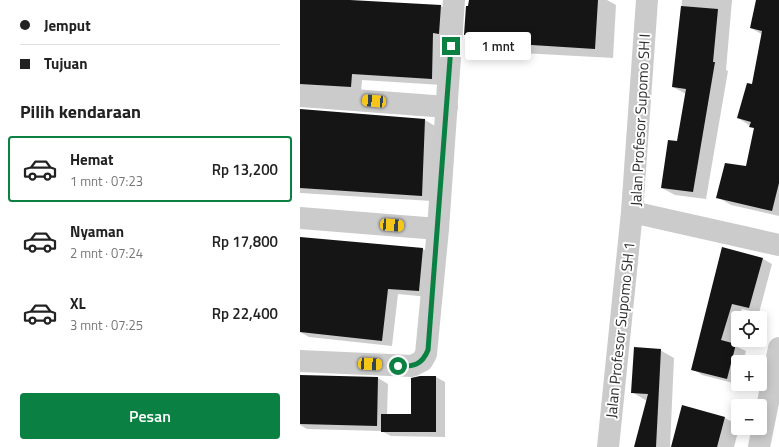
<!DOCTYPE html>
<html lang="id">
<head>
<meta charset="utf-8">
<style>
	body { margin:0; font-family:"Titillium Web",sans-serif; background:#f2f2f2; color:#222; height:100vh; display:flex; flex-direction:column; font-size:15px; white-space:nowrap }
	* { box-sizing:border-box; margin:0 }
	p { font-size:13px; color:#767676 }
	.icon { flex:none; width:22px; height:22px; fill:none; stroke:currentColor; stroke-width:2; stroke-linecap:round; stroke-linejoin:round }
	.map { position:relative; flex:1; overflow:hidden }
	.sheet { display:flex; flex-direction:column; background:#fff; width:300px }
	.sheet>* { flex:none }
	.guide { display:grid; align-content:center; height:88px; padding:0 20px; background:#fff }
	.fabs { position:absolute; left:431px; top:311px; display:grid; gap:8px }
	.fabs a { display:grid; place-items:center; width:36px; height:36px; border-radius:4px; background:#fff; box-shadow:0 2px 10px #0003; font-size:20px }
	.end { position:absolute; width:18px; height:18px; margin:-9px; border:5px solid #0b8043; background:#fff; box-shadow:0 0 0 2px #fff }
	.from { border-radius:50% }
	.bubble { position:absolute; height:28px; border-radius:4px; background:#fff; box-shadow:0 2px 10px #0003; font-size:13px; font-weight:600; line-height:28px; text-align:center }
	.car { position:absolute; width:12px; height:24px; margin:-12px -6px; border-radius:5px; box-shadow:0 0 3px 1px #0007; background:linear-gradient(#f5c518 24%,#345 0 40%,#f5c518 0 76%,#345 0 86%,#f5c518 0) }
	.guide b { display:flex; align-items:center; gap:14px; height:38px; font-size:15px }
	.guide b+b { border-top:1px solid #e0e0e0 }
	.guide i { width:10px; height:10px; background:#222 }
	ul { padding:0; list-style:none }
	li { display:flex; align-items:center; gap:12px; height:66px; margin:0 8px 6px; padding:0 12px; border:2px solid transparent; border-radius:4px }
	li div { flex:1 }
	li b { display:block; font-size:15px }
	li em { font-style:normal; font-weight:600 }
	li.active { border-color:#0b8043 }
	li>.icon { width:36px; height:36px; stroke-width:1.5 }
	h2 { padding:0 20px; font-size:18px; line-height:48px }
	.cta { display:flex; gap:8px; margin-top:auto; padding:8px 20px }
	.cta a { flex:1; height:46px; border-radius:4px; background:#0b8043; color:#fff; font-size:16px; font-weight:600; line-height:46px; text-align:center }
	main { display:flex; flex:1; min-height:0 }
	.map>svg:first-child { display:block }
	.shadow { fill:#0003 }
	.building { fill:#151515 }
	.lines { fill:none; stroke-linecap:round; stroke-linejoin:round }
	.minor { stroke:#cbcbcb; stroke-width:22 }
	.route { stroke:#0b8043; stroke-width:5 }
	.labels { text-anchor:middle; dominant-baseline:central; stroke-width:4; stroke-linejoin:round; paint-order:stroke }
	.street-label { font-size:15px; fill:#2e2e2e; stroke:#fff }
</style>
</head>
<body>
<main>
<section class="sheet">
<div class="guide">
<b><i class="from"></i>Jemput</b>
<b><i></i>Tujuan</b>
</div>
<h2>Pilih kendaraan</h2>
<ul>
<li class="active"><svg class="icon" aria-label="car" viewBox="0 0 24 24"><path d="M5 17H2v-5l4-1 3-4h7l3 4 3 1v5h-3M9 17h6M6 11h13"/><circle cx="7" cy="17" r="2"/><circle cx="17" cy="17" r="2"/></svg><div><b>Hemat</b><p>1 mnt · 07:23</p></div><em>Rp 13,200</em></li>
<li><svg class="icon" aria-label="car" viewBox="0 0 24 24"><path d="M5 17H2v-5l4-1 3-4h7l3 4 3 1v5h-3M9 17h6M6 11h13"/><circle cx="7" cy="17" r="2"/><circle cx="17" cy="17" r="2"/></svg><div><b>Nyaman</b><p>2 mnt · 07:24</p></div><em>Rp 17,800</em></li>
<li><svg class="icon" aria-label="car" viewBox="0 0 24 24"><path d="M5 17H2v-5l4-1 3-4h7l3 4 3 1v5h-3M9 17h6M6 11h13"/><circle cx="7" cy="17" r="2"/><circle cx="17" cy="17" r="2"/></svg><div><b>XL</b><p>3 mnt · 07:25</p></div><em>Rp 22,400</em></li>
</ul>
<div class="cta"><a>Pesan</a></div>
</section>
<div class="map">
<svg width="479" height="447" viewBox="0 0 479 447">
	<rect width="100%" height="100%" fill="#fff"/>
	<!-- shadow -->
	<g class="shadow">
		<path d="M0,0L141,6L151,12L142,85L62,80L61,93L0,95Z"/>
		<path d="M169,0H307L316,5L313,58L185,51L167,41L168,36L165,34Z"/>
		<path d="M382,0H432L426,70L428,71L406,199L375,195L362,188L378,142L386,94L373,87L377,61Z"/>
		<path d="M457,0H479V216L431,205L417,197L446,168L455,129L438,118L452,85L463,35L451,28Z"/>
		<path d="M0,110L125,120L135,126L132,201L0,193Z"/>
		<path d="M0,238L123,249L133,255L129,297L98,294L92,346L9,337L0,332Z"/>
		<path d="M423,248L463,259L472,264L459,313L442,309L438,318L431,344L446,351L443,362H438L437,384L402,375L393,369Z"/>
		<path d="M360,350L374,358L370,447H335L347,401L332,392Z"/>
		<path d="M0,376L78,378L88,384L87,415H112L136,377L145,382V437L91,436L81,431L7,429L0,425Z"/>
		<path d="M383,407L425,418L438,425L439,428L434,447H372Z"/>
	</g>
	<!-- building -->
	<g class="building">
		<path d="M0,0H50L141,5L139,34L133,33L132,79L52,74L51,87L0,84Z"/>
		<path d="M169,0H298L295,49L166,41L167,35H164L166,6H168Z"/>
		<path d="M456,0H479V183L472,211L416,198L425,163L446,166L454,128L449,127L451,122L437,118L447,83L452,84L462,31L450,28Z"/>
		<path d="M381,6L418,9L413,62H415L393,192L361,188L368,140L377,141L386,89L372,87Z"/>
		<path d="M0,109L125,119L122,196L0,188Z"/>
		<path d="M0,237L123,248L119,291L88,289L82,341L0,332Z"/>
		<path d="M422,247L463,258L449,308L432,304L421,340L436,344L427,379L391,370Z"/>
		<path d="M334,347L361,349L356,447H334L348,394L331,393Z"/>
		<path d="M0,375L78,377L77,426L0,424Z"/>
		<path d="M120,376H136V432H81V414H111V378Z"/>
		<path d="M382,405L425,417L417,447H371Z"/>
	</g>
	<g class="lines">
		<!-- minor -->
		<g class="minor">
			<path d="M0,96L147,107"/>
			<path d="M332,212L479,245"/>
			<path d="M0,218L138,229"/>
			<path d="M0,361L112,366L122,361L126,354L138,229L154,0"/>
			<path d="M308,447L332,212L347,0"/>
			<path d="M459,447L479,348"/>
		</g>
	</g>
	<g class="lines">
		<!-- route -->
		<path class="route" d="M98,366C113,367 122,365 128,350L151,46"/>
	</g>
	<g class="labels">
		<!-- street labels -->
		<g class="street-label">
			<text transform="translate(340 120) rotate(-87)">Jalan Profesor Supomo SH I</text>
			<text transform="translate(320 330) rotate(-84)">Jalan Profesor Supomo SH 1</text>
		</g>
	</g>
</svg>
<div class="fabs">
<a><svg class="icon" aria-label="locate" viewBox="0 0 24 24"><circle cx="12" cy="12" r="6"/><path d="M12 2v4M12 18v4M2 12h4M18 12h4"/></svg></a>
<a>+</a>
<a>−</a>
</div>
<i class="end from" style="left:98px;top:366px"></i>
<i class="end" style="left:151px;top:46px"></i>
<div class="bubble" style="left:165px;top:32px;width:66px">1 mnt</div>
<i class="car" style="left:74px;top:101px;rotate:275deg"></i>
<i class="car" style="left:92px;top:225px;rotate:94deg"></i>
<i class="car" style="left:70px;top:364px;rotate:93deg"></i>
</div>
</main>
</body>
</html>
